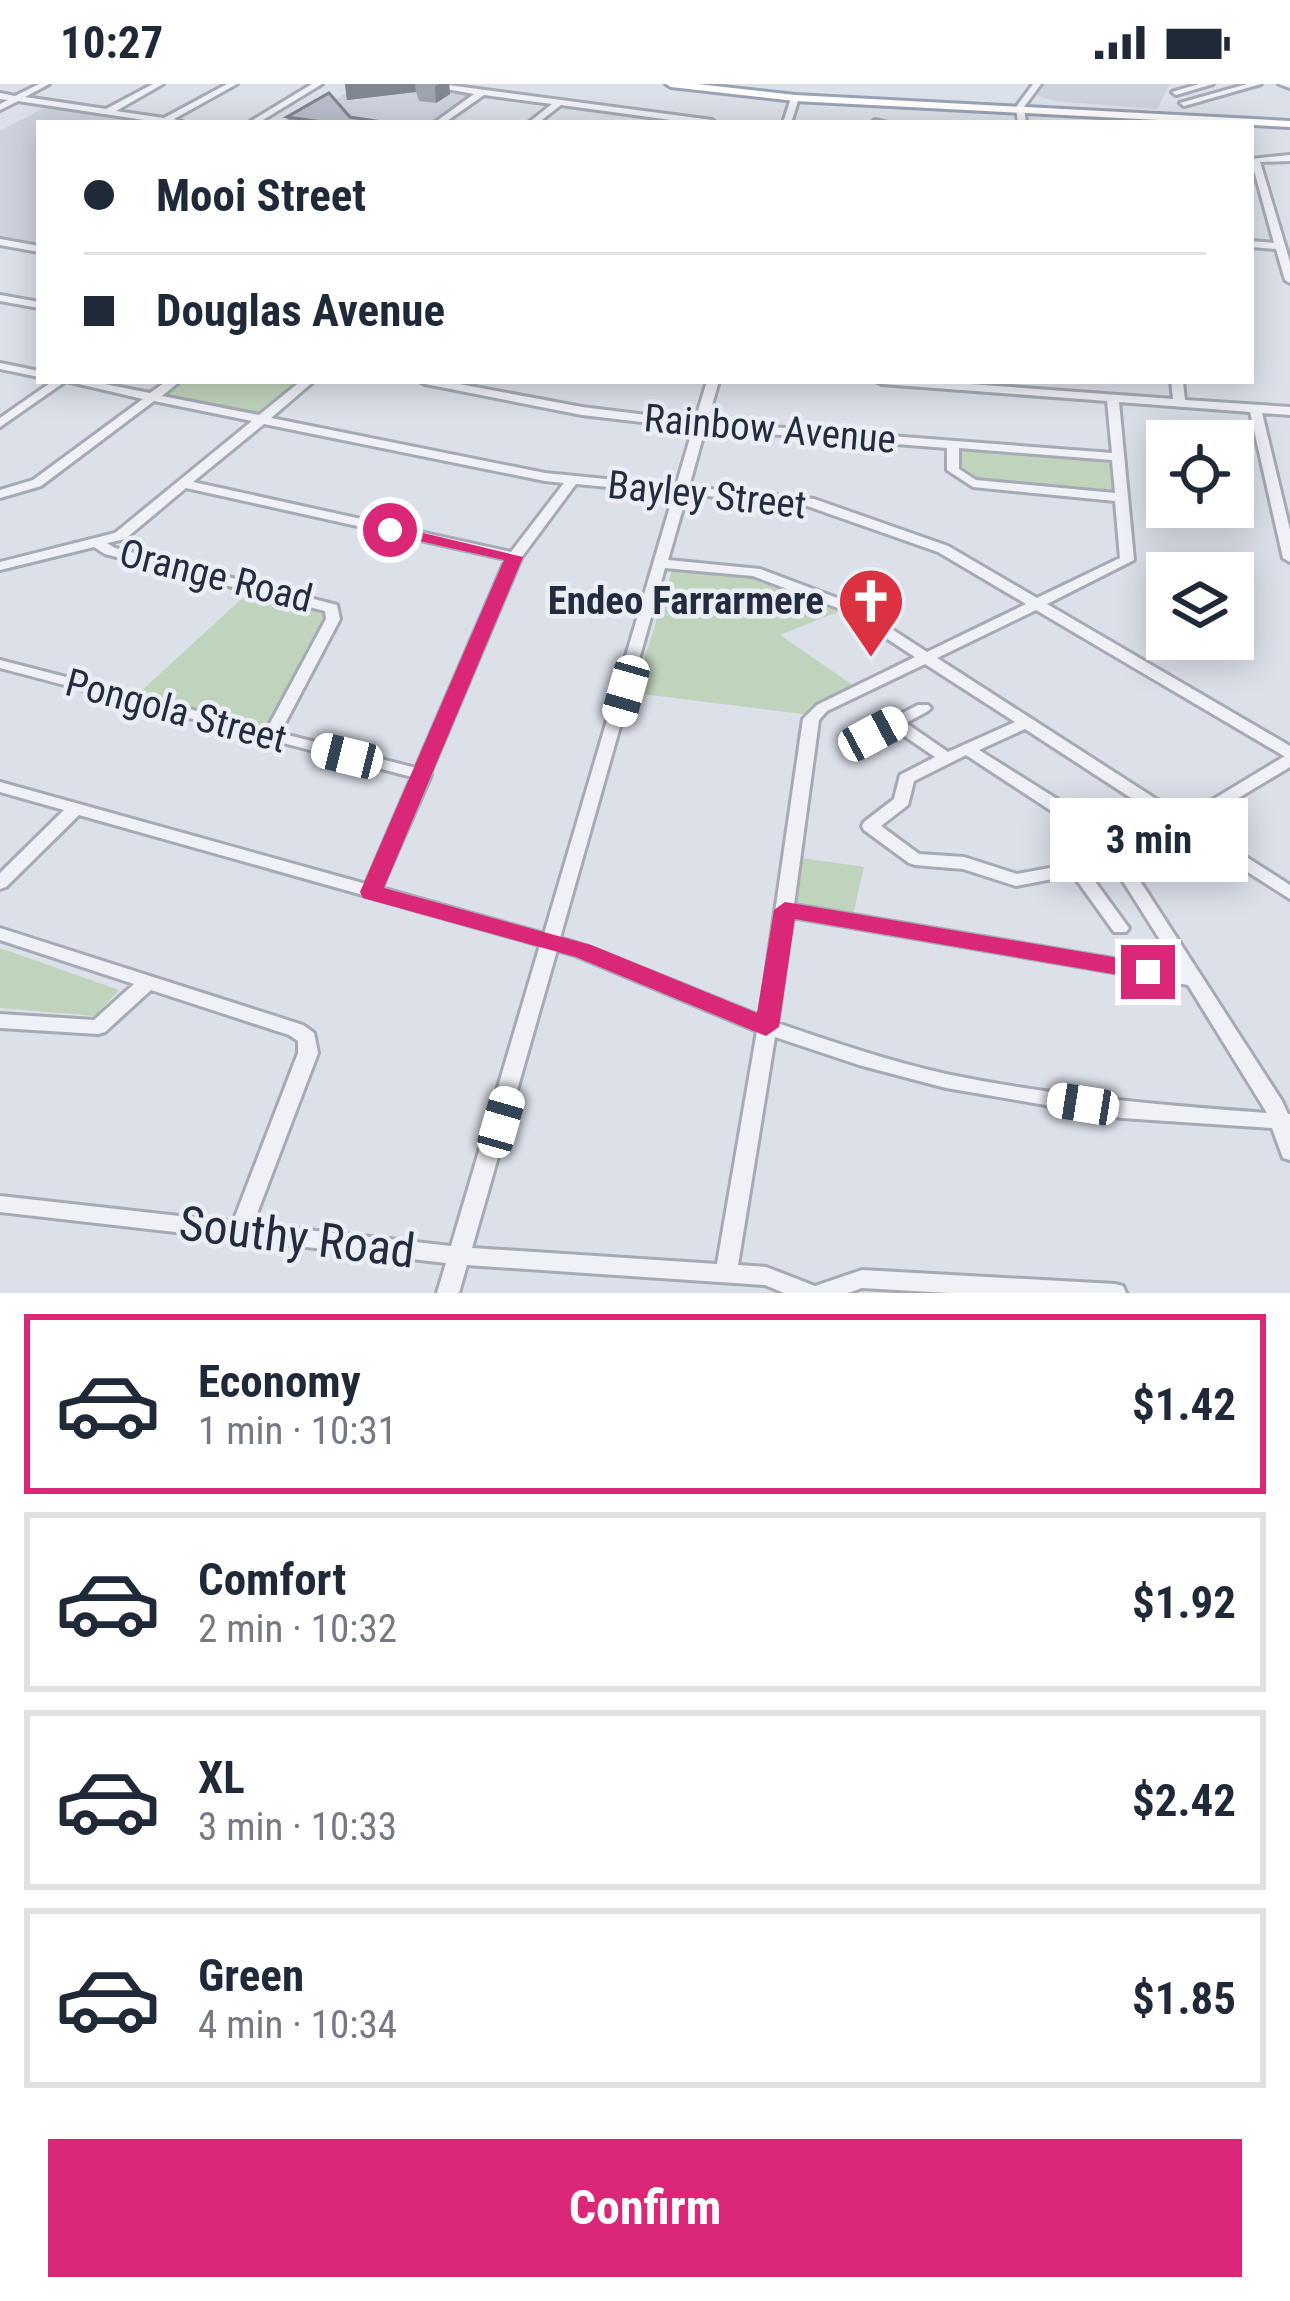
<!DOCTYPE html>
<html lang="en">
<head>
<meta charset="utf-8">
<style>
	body { margin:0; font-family:"Roboto Condensed",sans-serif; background:#f6f6f7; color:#1f2937; height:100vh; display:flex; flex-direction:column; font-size:45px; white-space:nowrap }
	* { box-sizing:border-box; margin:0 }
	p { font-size:39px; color:#747a83 }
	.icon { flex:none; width:66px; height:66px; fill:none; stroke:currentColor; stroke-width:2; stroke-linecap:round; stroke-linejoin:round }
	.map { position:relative; height:1209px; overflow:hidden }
	.details { display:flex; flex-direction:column; background:#fff; flex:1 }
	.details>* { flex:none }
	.banner { position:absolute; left:36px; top:36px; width:1218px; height:264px; border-radius:0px; box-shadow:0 6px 30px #0003; display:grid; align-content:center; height:264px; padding:0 48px; background:#fff }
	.buttons { position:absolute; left:1146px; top:336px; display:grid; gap:24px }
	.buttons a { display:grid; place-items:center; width:108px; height:108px; border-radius:0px; background:#fff; box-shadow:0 6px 30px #0003; font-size:60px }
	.end { position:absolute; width:54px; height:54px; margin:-27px; border:15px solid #db2777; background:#fff; box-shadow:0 0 0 6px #fff }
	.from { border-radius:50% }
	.bubble { position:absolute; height:84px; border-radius:0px; background:#fff; box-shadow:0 6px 30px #0003; font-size:39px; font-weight:700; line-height:84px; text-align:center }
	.car { position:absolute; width:36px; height:72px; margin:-36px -18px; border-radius:15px; box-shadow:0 0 9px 3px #0007; background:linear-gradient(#fff 24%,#345 0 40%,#fff 0 76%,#345 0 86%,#fff 0) }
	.banner b { display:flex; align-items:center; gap:42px; height:114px; font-size:45px }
	.banner b+b { border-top:3px solid #e0e1e3 }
	.banner i { width:30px; height:30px; background:#1f2937 }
	ul { padding:21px 0 0; list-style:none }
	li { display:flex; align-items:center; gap:36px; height:180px; margin:0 24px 18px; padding:0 24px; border:6px solid #e0e1e3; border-radius:0px }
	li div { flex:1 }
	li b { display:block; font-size:45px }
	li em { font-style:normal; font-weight:700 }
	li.selected { border-color:#db2777 }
	li>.icon { width:108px; height:108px; stroke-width:1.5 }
	.action { display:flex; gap:24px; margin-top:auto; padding:24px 48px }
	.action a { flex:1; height:138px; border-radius:0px; background:#db2777; color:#fff; font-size:48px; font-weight:700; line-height:138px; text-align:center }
	.status { display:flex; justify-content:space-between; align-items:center; height:84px; padding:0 60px; background:#fff; direction:ltr }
	.status svg { height:33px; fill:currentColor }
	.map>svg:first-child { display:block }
	.built { fill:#cdd2dd }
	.green { fill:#c0d3bc }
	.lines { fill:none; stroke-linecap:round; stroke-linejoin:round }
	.minor-casing { stroke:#a5aab5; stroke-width:6 }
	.major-casing { stroke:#9aa3b5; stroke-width:6 }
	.minor { fill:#eff1f6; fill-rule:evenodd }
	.major { fill:#fff; fill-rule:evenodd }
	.wall { fill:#9ea3af }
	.shaded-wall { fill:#81858e }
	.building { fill:#b8becb; stroke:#81858e; stroke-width:3 }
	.route { fill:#db2777 }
	.labels { text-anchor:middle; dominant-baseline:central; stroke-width:9; stroke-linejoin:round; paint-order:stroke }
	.street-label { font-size:39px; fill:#242c3f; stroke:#ebeff5 }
	.poi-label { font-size:39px; font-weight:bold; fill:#242c3f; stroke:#ebeff5; text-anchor:end }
	.near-street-label { font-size:48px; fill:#242c3f; stroke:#ebeff5 }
</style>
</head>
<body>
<div class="status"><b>10:27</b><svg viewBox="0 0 49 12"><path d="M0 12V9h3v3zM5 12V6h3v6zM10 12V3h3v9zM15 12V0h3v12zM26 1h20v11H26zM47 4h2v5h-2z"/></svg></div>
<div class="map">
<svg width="1290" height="1209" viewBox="0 0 1290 1209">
	<rect width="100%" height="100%" fill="#dce0e8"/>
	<!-- built -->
	<g class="built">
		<path d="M360,0H409L475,9L430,39H298Z"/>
		<path d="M1043,0H1170L1157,25L1054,17L1034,10Z"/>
		<path d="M46,23L152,39H39V162L0,155V47Z"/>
	</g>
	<!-- green -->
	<g class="green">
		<path d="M183,297H303L262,330L166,310Z"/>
		<path d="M957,364L1113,378L1119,412C1087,410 986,412 965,391C958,383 957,375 957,364Z"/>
		<path d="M672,486L759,493L845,525L780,551L857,604L810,631L634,609Z"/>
		<path d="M250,507L327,527L267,642L138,610Z"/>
		<path d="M802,774L864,783L852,835C828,832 804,834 792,811Z"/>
		<path d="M0,864L119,906L95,932L0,924Z"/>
	</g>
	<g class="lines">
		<!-- minor casing -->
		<g class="minor-casing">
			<g id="minor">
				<path d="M39,0H49L25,13L106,25L153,0H163L116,27L164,34L227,0H237L174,35L185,39H164L18,17L0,26V20L8,16L0,15V9L15,12Z"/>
				<path d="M312,0H322L258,39H248Z"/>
				<path d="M418,0H440L712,36L716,39H693L561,21L538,39H528L552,20L484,11L444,39H434L474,10Z"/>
				<path d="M1033,0H1041L1024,23L1026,39H1018L1016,23Z"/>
				<path d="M1199,0H1213L1176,11L1172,8Z"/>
				<path d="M1247,0H1261L1184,22L1180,19Z"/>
				<path d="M1279,0H1290V4Z"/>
				<path d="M795,11L799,14L791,39H783L791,14Z"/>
				<path d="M875,36L888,39H871Z"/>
				<path d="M1290,71V77L1260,78L1290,178V199L1285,196L1276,165L1251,163V157L1274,159L1251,75Z"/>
				<path d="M0,155L39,162V168L0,161Z"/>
				<path d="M0,211L39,218V224L0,217Z"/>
				<path d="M0,279L39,287V293L0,285Z"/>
				<path d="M53,297H89L150,309L167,297H180L162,312L259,331L301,297H314L271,334L545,389L676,402L693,344L582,331L425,300L419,297H443L582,323L695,337L707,297H719L707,338L1112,369L1107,317L882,300L876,297H929L1173,315L1171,297H1183L1185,316L1290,323V331L1262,329L1290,446V478L1283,474L1250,328L1119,318L1134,476L1047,520L1290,662V683L1195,740L1290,801V815L1183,747L1136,776L1131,783L1282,1017L1288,1030H1290V1076L1283,1074L1272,1044L1122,1034L946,1004L859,981L775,953L738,1181L766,1183L815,1202L862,1186L1115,1200L1123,1202L1126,1209H949L862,1204L848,1209H784L765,1201L467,1181L459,1209H437L446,1179L0,1128V1112L233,1138L298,969V957L289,951L151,906L105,948L98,950L0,944V930L94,936L134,900L0,856V844L303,941L314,949L318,969L253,1140L451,1162L540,861L79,731L6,803L0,805V789L64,726L0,708V698L366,800L412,693L0,584V576L267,645L326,535L325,527L105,470L94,463L0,486V478L115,449L252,337L154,317L41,402L0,414V406L33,396L143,315L66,297L0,343V334ZM264,340L545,397L564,399L511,468L193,398ZM705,345L947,364V386L973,403L1115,417L1120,474L1037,514L948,462L814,415L689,403ZM959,364L1112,376L1115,409L976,396L959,385ZM576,400L674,409L544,850L381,804L431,691L430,689L521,474ZM186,404L506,475L416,684L280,649L340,535L337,521L115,464L107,459L125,455ZM687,410L807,422L938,468L1026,520L927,568L853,520L760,485L668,476ZM665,484L753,492L843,526L915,573L817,621L803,635L760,932L589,863L560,854ZM1036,526L1284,672H1285L1184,733L937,574ZM925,580L1015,638L948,668L906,639L928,627L931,624L928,621H918L868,647L865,650L873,655L894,645L935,673L900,691L894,715L864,738L862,742L864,746L909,779L915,781L963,785L1016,802L1073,791L1114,848H1126L1129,844L1126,840L1083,781L1077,779L1017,790L964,773L919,770L881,742L908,721L914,697L966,671L1053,728H1065L1067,724L1065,720L979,666L1025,645L1171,740L1124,768L1114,783L1179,886L794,821L819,636L827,627ZM792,833L1188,901L1267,1029C1160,1021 1052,1012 946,990C889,977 833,958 777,939ZM557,866L577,872L757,947L717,1180L472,1164Z"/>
			</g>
		</g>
		<!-- major casing -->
		<g class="major-casing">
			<path id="major" d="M666,0H697L795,11L1290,37V43L795,17L671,3Z"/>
		</g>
		<!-- minor -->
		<use href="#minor" class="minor"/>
		<!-- major -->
		<use href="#major" class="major"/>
	</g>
	<!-- wall -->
	<g class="wall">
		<path d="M345,0H449L450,10L436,19L419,17L416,8L347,16Z"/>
		<path d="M287,33H350L382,39H288Z"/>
	</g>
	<!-- shaded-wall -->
	<g class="shaded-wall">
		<path d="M345,0H415L416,8L347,16Z"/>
		<path d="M439,0H449L450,10L436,19L435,2Z"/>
	</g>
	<!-- building -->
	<path class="building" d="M329,9L350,33L382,38L329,39L287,33Z"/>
	<!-- route -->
	<path class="route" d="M390,441L523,473L384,804L591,861L757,929L774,826L785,818L1148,879L1156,882V894L1148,896L795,835L779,943L766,952L576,873L363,814L360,808L504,476L384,449V442Z"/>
	<!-- icons -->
	<defs>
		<g id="church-pin" transform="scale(3.45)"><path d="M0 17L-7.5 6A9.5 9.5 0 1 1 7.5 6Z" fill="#dc3140" stroke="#ebeff5"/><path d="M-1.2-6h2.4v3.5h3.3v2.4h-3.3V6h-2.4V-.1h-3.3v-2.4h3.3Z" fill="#fff"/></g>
	</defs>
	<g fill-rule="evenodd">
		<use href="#church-pin" x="871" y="517"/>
	</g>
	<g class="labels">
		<!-- street labels -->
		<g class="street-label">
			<text transform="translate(770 345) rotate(5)">Rainbow Avenue</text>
			<text transform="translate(707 411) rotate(6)">Bayley Street</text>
			<text transform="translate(216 492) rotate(14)">Orange Road</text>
			<text transform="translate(176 627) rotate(15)">Pongola Street</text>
		</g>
		<!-- poi labels -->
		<g class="poi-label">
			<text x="824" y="517">Endeo Farrarmere</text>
		</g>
		<!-- near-street labels -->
		<g class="near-street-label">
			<text transform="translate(297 1153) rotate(7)">Southy Road</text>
		</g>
	</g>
</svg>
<div class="buttons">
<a><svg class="icon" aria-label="locate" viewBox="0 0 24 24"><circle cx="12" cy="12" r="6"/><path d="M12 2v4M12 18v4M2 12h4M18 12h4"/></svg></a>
<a><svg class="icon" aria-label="layers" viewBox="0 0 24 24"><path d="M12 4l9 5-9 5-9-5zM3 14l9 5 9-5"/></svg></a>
</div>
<i class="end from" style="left:390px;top:446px"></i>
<i class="end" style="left:1148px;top:888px"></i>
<div class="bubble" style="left:1050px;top:714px;width:198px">3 min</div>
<i class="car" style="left:626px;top:607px;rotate:196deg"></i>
<i class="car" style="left:873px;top:650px;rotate:62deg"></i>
<i class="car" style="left:347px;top:672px;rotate:284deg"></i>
<i class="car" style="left:1083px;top:1020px;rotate:279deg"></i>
<i class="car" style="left:501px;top:1038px;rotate:16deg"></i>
<div class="banner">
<b><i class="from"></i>Mooi Street</b>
<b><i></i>Douglas Avenue</b>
</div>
</div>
<section class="details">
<ul>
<li class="selected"><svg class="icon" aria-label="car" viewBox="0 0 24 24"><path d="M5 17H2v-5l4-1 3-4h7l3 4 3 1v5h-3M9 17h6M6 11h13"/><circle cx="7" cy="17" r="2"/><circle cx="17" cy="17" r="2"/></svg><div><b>Economy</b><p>1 min · 10:31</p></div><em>$1.42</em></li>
<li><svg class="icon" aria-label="car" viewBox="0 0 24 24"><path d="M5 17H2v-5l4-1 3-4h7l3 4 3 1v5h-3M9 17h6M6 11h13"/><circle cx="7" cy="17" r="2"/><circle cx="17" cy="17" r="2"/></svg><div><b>Comfort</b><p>2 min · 10:32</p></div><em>$1.92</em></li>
<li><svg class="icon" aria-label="car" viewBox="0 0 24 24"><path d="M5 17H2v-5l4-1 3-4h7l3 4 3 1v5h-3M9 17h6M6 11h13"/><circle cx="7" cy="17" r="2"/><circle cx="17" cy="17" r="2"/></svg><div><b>XL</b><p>3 min · 10:33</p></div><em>$2.42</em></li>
<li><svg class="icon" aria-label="car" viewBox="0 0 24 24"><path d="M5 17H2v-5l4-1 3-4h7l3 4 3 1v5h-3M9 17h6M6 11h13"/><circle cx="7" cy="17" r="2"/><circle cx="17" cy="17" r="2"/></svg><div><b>Green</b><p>4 min · 10:34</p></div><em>$1.85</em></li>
</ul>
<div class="action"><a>Confirm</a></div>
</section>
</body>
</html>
